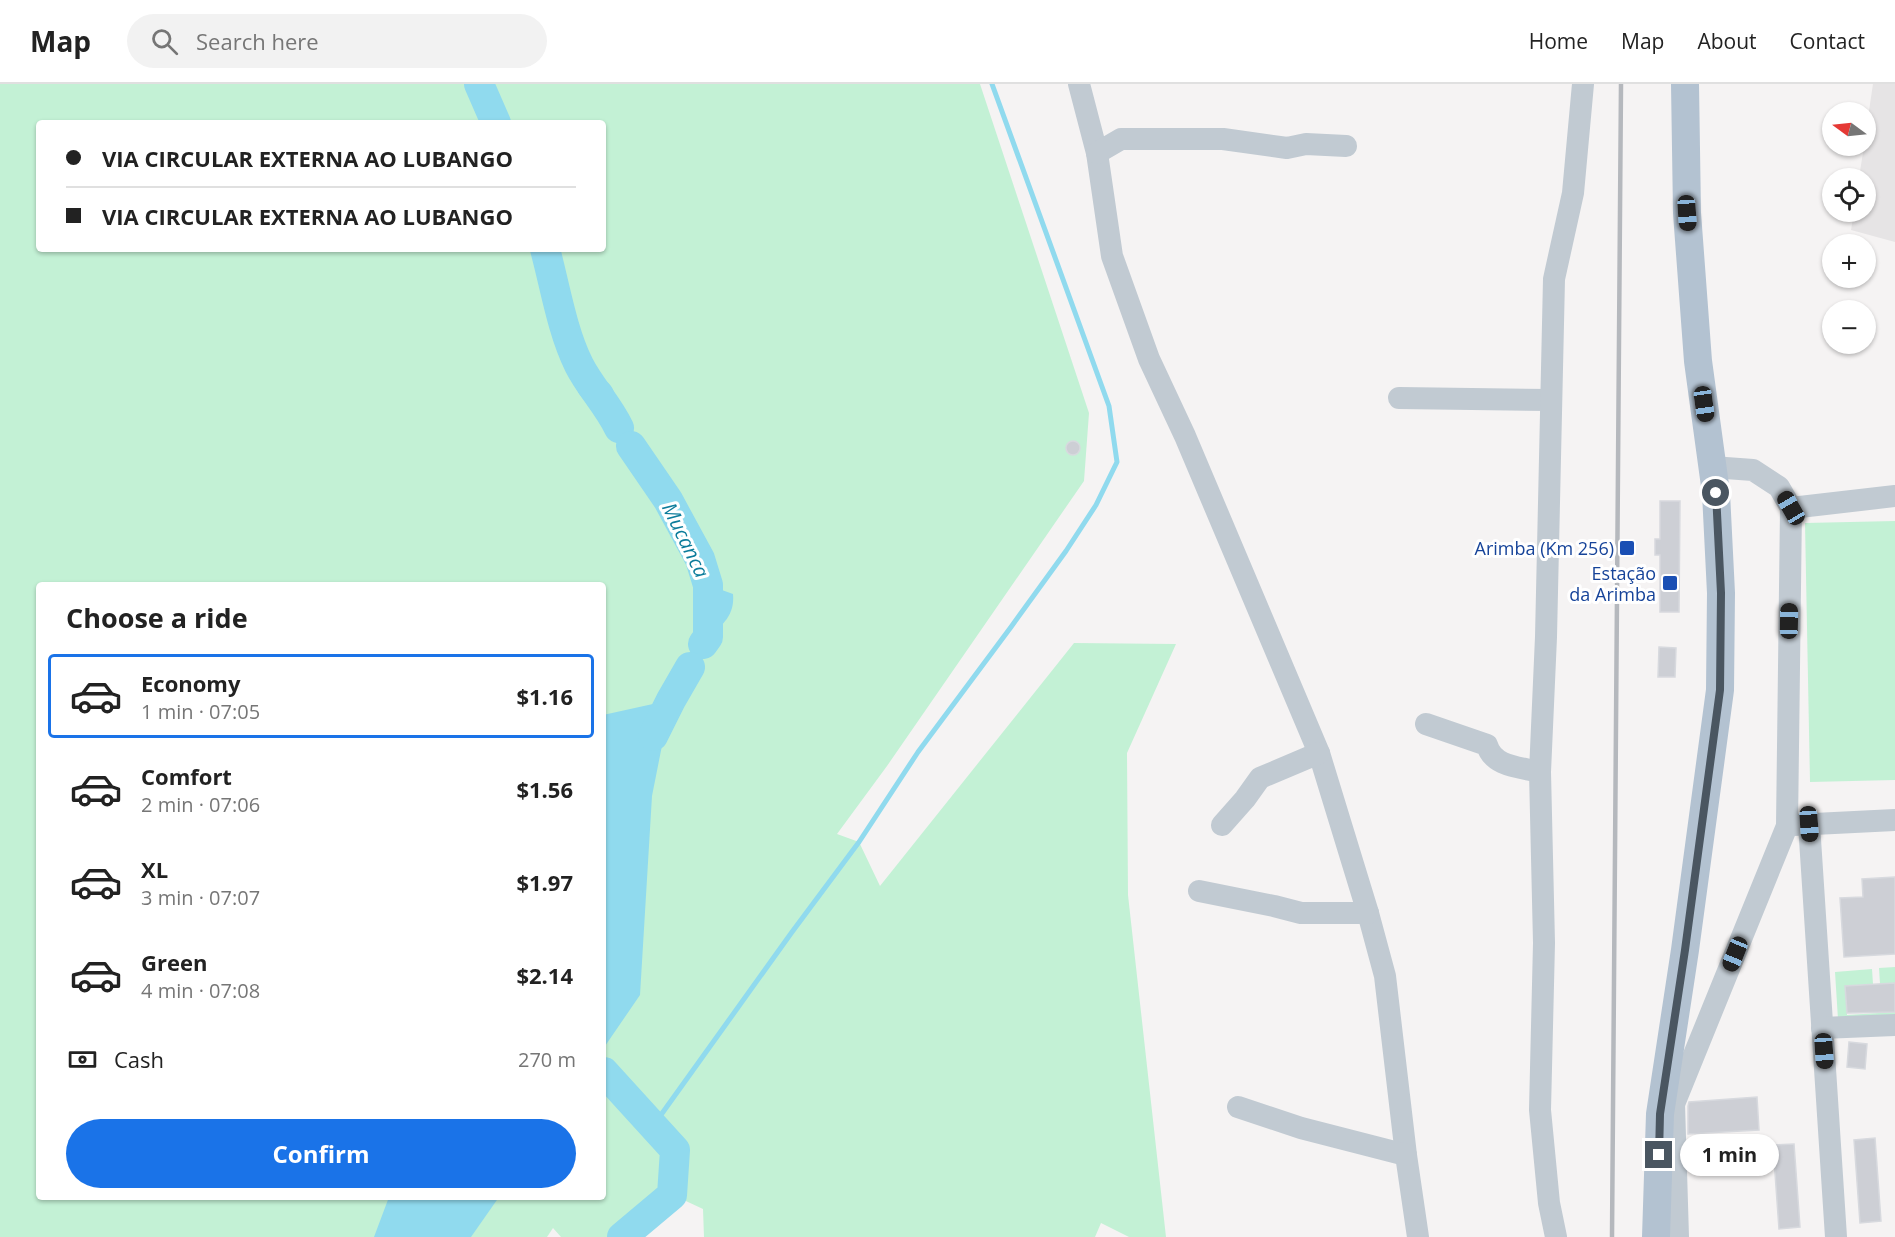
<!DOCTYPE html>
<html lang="en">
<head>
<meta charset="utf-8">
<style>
	body { margin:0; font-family:"Open Sans",sans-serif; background:#f2f2f2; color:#222; height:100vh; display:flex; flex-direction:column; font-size:22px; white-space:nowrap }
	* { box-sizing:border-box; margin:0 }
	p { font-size:20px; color:#767676 }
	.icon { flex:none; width:33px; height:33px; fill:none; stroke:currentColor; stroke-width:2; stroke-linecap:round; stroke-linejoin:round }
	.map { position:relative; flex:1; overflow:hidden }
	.sheet { position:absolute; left:36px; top:498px; width:570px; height:618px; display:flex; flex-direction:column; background:#fff; border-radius:6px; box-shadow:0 2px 4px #0004 }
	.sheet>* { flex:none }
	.top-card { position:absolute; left:36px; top:36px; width:570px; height:132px; border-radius:6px; box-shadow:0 2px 4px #0004; display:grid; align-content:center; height:132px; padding:0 30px; background:#fff }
	.needle { width:39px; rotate:285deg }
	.tools { position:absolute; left:1822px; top:18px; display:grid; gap:12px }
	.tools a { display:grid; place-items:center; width:54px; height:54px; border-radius:50%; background:#fff; box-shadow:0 2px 4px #0004; font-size:30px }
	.end { position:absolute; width:27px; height:27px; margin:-14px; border:8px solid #4a5661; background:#fff; box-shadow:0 0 0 3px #fff }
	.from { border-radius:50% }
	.bubble { position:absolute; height:42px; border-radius:21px; background:#fff; box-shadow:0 2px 4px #0004; font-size:20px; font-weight:700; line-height:42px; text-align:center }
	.car { position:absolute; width:18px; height:36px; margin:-18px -9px; border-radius:8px; box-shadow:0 0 4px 2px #0007; background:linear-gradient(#222 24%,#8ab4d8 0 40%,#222 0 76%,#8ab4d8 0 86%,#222 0) }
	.top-card b { display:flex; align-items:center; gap:21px; height:57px; font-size:22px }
	.top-card b+b { border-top:2px solid #e0e0e0 }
	.top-card i { width:15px; height:15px; background:#222 }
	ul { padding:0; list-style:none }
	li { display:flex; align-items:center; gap:18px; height:84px; margin:0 12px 9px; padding:0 18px; border:3px solid transparent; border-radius:6px }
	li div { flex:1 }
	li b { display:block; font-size:22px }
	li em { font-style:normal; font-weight:700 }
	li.active { border-color:#1a73e8 }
	li>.icon { width:54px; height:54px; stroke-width:1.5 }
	h2 { padding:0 30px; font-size:27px; line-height:72px }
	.pay { display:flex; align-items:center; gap:15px; height:66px; padding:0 30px; font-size:22px }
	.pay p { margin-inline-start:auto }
	.button { display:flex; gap:12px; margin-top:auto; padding:12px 30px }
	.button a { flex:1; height:69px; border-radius:36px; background:#1a73e8; color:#fff; font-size:24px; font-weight:700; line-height:69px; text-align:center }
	header { display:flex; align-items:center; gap:36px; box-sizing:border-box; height:84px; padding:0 30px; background:#fff; border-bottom:2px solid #e0e0e0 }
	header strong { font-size:28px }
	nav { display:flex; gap:33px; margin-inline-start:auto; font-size:21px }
	.search { width:420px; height:54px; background:#f2f2f2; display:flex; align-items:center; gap:15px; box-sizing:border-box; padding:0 21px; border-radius:33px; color:#767676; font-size:22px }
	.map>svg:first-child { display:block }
	.education { fill:#e6e4e5 }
	.green { fill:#c3f1d5; fill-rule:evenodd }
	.water { fill:#90daee }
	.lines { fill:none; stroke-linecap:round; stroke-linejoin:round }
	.stream { stroke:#90daee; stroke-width:5 }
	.river { stroke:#90daee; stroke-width:30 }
	.building { fill:#cdcfd5; stroke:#d7d9de; stroke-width:1.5 }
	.minor { stroke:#c1cad2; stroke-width:22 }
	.major { stroke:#b3c2d1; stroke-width:28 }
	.rail { stroke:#b5b8bd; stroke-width:4.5 }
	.route { stroke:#4a5661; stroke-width:8 }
	.transit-dot { fill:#1a4fb4; stroke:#fff; stroke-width:2 }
	.labels { text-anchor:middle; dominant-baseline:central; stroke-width:6; stroke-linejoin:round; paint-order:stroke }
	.transit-label { font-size:18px; fill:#164399; stroke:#fff; text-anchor:end }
	.water-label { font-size:20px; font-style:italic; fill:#0c7c9b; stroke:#fff }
</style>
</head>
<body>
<header>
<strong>Map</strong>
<div class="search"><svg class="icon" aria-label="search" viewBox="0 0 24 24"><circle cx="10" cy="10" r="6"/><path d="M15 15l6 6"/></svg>Search here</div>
<nav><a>Home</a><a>Map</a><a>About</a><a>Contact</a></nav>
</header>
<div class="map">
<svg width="1895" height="1153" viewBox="0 0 1895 1153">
	<rect width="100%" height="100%" fill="#f5f3f3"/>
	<!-- education -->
	<path class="education" d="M1873,0H1895V158L1851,146L1854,128H1866V94H1859L1864,62H1866V47Z"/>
	<!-- green -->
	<g class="green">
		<path d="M0,0H980L1089,329L1084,397L887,682L837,750L859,758L880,802L1074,559L1176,560L1127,669L1128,811L1166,1153H1129L1101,1139L1095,1153H704L703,1125L673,1111L622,1153H561L553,1144L547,1153H0ZM39,39H603V165H39ZM39,501H603V1113H39Z"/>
		<path d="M1895,437V696L1810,698L1805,439Z"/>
		<path d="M1895,883V899L1880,900L1879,884Z"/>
		<path d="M1872,885L1873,900L1846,902L1847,931L1895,928V931L1838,935L1835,888Z"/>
	</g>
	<!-- water -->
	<g class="water">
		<path d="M579,282C585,284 586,287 591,290C595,293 600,294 604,296C617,303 617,319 613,331C599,330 586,320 578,308L580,298L575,287Z"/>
		<path d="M708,501L733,510C735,531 723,541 708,553L699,549C694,531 702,517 708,501Z"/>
		<path d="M671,616L652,712L640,911L603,965V631Z"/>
		<path d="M389,1113H499L471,1153H374Z"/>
	</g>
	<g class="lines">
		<!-- stream -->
		<path class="stream" d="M653,1042L792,848L859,758L918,668L1011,543L1066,467L1096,421L1117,378L1109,322L992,0"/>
		<!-- river -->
		<g class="river">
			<path d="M479,0L496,39"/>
			<path d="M545,165C555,202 562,247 579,281C590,303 608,321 619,344"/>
			<path d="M631,362L668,416L700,475L708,501V553L703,560"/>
			<path d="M653,652L671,616L690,583"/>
			<path d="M604,988L675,1066L672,1111L622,1153"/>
		</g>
	</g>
	<!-- building -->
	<g class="building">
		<circle cx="1073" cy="364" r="7"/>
		<path d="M1660,417H1680L1679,528H1660V471H1655V455H1660Z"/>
		<path d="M1659,563L1676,564L1675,593H1658Z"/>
		<path d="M1895,793V870L1844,873L1840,814L1863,813L1862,795Z"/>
		<path d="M1895,899V928L1847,929L1845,902Z"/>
		<path d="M1849,958L1867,960L1865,985L1847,983Z"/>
		<path d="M1757,1013L1759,1046L1688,1050V1022L1689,1018Z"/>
		<path d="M1875,1054L1881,1137L1860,1139L1854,1056Z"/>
		<path d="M1794,1060L1800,1143L1779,1145L1773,1061Z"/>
	</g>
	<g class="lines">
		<!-- minor -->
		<g class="minor">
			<path d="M1079,0L1097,69L1112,172L1149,275L1185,352L1319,669L1368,829L1385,892L1406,1071L1418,1153"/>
			<path d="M1097,69L1121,55H1223L1287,64L1306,60L1346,62"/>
			<path d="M1399,314L1551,316"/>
			<path d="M1791,424L1895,412"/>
			<path d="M1426,640L1487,661C1493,683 1520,683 1540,688"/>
			<path d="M1809,740L1836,1153"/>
			<path d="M1222,741L1245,715L1260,694L1319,669"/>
			<path d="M1794,741L1895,736"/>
			<path d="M1199,807L1274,822L1301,829H1368"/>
			<path d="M1822,944L1895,941"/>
			<path d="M1238,1023L1301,1044L1406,1071"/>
			<path d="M1556,1153L1549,1119L1540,1026L1544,859L1540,688L1546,553L1554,195L1573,109L1583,0"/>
			<path d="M1678,1153L1674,1020L1787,742L1791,424L1779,403L1753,386L1712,383"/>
		</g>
		<!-- major -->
		<path class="major" d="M1656,1153L1660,1030L1685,866L1720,606L1721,509L1716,409L1698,277L1687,129L1685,0"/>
		<!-- rail -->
		<path class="rail" d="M1612,1153L1621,0"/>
	</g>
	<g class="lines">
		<!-- route -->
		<path class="route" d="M1659,1071L1660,1030L1685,866L1720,606L1721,509L1716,409"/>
	</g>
	<!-- markers -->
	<g class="transit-dot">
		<rect x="1619" y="456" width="16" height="16" rx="3"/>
		<rect x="1662" y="491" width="16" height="16" rx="3"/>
	</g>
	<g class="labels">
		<!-- transit labels -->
		<g class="transit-label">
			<text x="1614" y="464">Arimba (Km 256)</text>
			<text x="1656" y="489">Estação<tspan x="1656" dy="21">da Arimba</tspan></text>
		</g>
		<!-- water labels -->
		<g class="water-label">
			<text transform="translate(686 456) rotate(64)">Mucanca</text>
		</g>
	</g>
</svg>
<div class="tools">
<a><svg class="needle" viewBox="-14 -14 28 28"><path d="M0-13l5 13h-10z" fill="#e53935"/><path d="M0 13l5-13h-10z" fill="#767676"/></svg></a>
<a><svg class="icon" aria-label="locate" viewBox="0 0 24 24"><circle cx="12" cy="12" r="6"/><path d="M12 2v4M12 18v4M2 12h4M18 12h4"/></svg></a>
<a>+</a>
<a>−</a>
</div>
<i class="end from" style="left:1716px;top:409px"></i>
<i class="end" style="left:1659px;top:1071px"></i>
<div class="bubble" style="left:1680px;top:1050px;width:99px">1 min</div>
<i class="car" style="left:1687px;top:129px;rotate:176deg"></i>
<i class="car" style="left:1704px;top:320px;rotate:172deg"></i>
<i class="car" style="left:1791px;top:424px;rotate:330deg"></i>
<i class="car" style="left:1789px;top:537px;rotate:1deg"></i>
<i class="car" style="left:1809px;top:740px;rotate:176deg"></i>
<i class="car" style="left:1735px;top:870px;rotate:202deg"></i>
<i class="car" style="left:1824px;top:967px;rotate:176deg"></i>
<div class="top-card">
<b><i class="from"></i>VIA CIRCULAR EXTERNA AO LUBANGO</b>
<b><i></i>VIA CIRCULAR EXTERNA AO LUBANGO</b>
</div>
<section class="sheet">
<h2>Choose a ride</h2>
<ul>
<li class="active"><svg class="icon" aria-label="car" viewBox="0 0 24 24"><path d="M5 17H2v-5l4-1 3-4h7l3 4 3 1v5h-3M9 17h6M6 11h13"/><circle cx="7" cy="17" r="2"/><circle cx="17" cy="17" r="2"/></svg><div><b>Economy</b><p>1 min · 07:05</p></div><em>$1.16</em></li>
<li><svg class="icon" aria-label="car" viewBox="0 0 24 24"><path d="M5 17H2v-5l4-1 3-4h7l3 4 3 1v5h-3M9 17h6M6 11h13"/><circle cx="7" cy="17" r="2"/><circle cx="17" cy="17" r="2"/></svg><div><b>Comfort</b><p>2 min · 07:06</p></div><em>$1.56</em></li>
<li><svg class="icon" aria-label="car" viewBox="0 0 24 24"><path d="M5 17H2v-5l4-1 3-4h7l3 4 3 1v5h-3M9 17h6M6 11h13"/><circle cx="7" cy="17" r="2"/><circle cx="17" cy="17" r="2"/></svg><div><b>XL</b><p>3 min · 07:07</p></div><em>$1.97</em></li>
<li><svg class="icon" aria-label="car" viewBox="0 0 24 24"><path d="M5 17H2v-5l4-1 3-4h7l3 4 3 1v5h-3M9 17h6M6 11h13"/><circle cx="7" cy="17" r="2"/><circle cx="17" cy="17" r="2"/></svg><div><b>Green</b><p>4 min · 07:08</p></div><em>$2.14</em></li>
</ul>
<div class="pay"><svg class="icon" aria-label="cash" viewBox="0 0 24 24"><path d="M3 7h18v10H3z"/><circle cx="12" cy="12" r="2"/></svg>Cash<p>270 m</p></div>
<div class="button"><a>Confirm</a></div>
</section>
</div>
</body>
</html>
